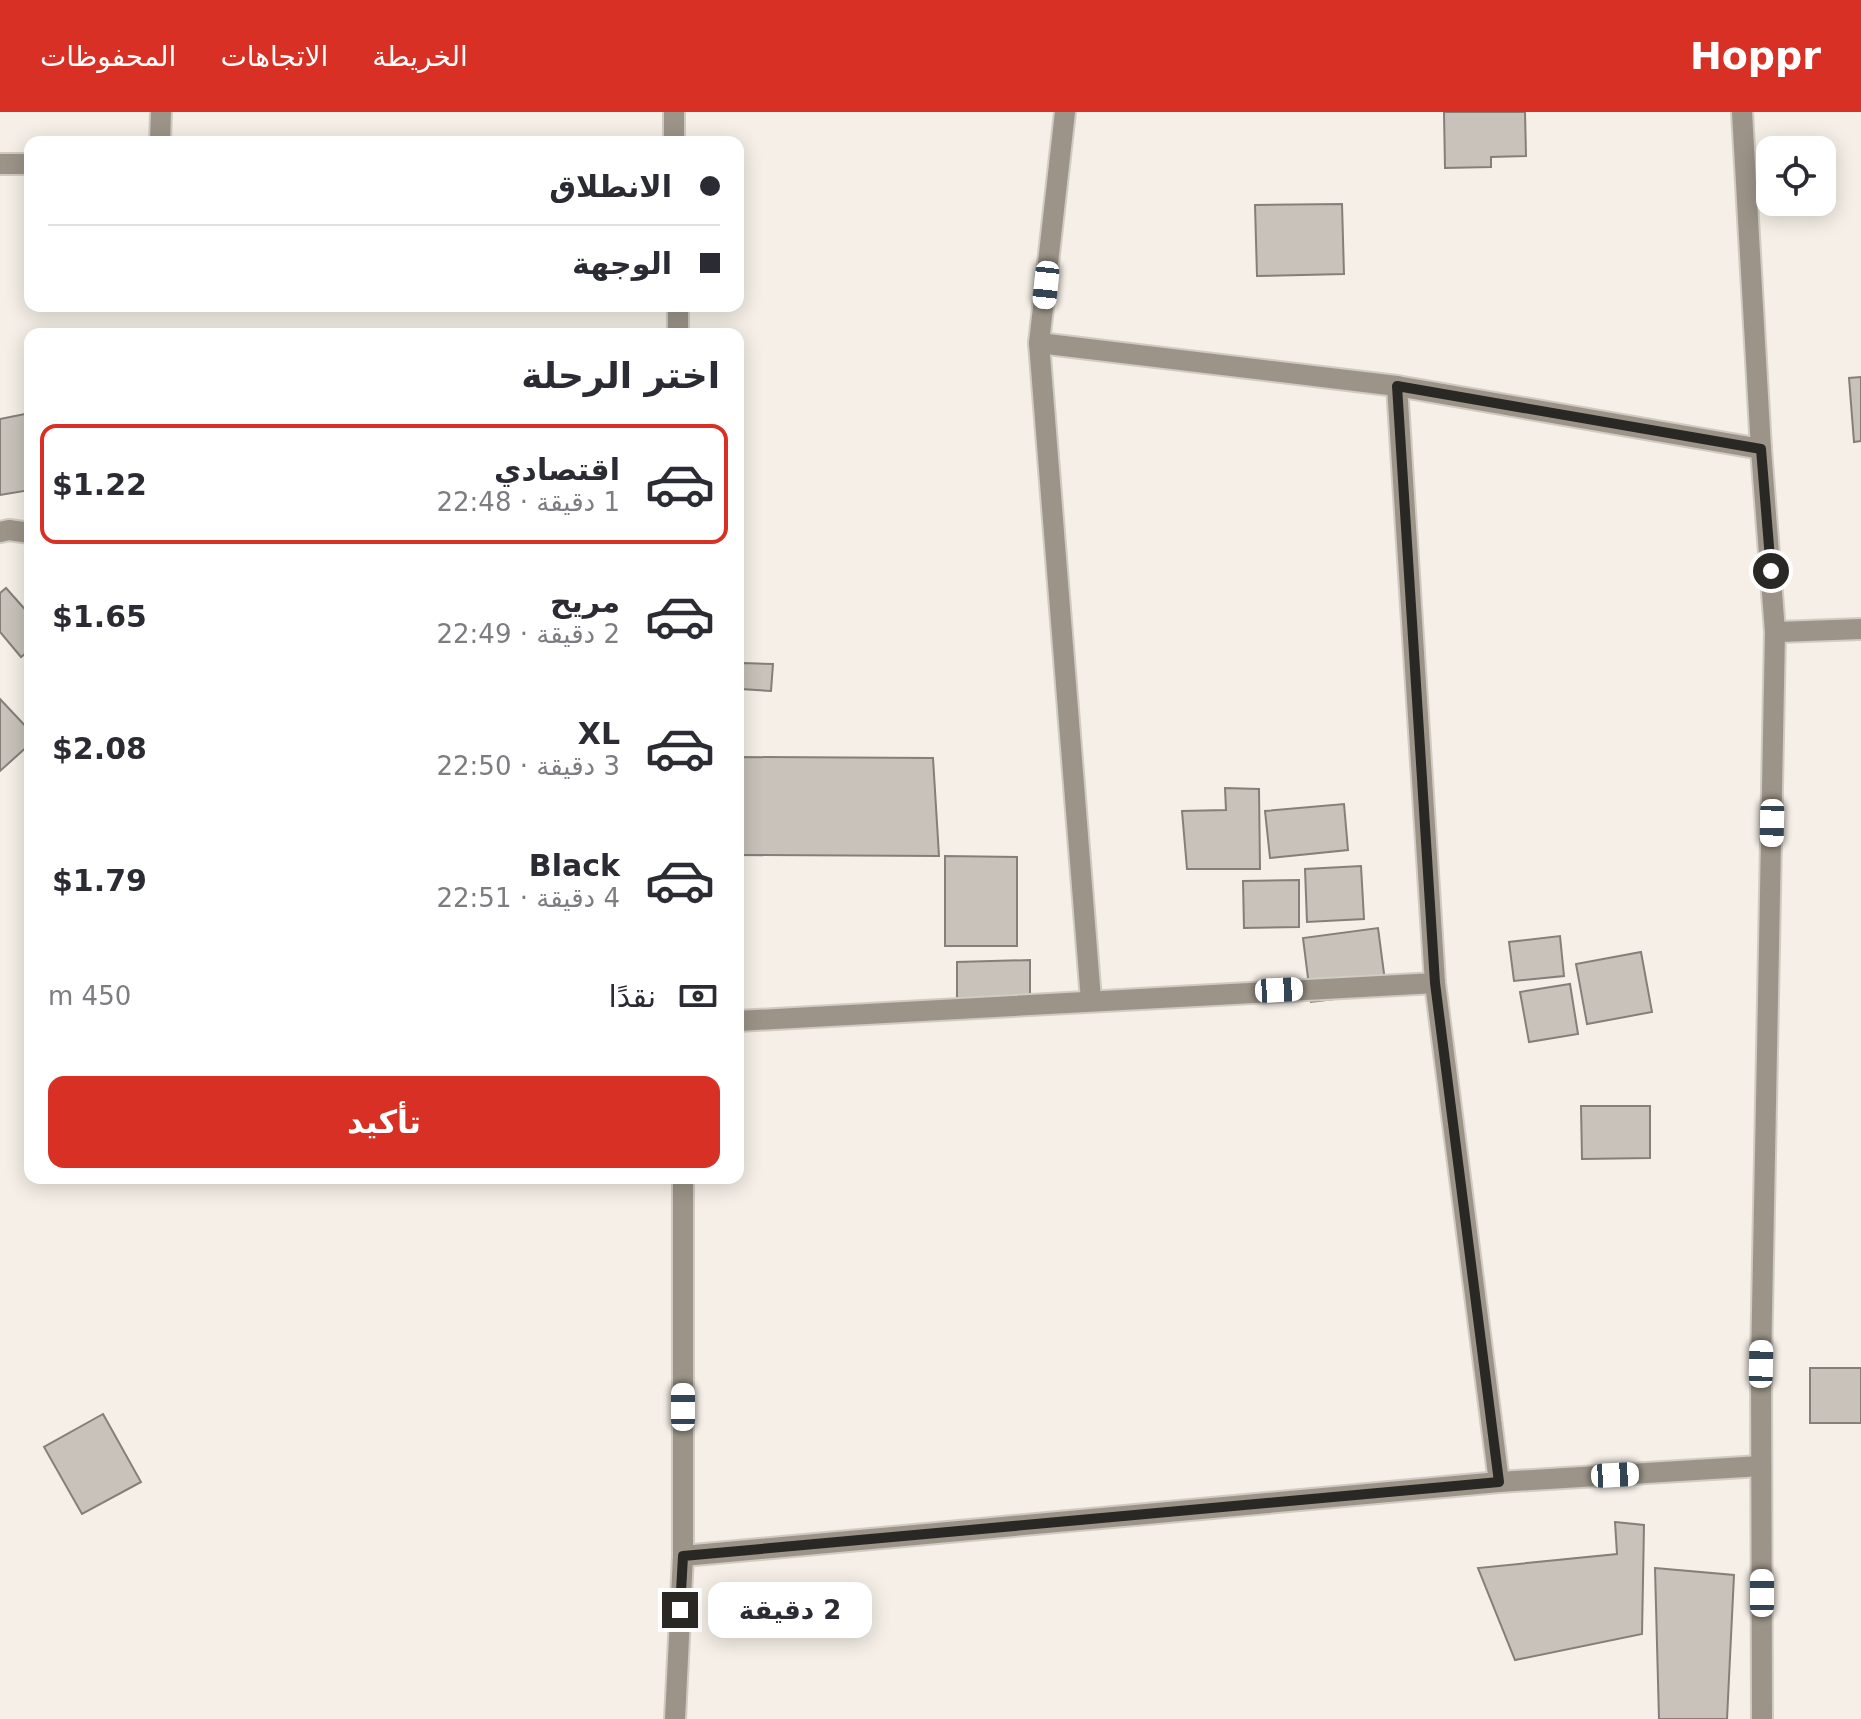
<!DOCTYPE html>
<html lang="ar">
<head>
<meta charset="utf-8">
<style>
	body { margin:0; font-family:"DejaVu Sans","Noto Naskh Arabic",sans-serif; background:#f2f2f3; color:#2b2b33; direction:rtl; height:100vh; display:flex; flex-direction:column; font-size:30px; white-space:nowrap }
	* { box-sizing:border-box; margin:0 }
	p { font-size:26px; color:#7c7c81 }
	.icon { flex:none; width:44px; height:44px; fill:none; stroke:currentColor; stroke-width:2; stroke-linecap:round; stroke-linejoin:round }
	.map { position:relative; flex:1; overflow:hidden; direction:ltr }
	.drawer { position:absolute; left:24px; top:216px; width:720px; height:856px; display:flex; flex-direction:column; background:#fff; border-radius:16px; box-shadow:0 4px 20px #0003; direction:rtl }
	.drawer>* { flex:none }
	.hud { position:absolute; left:24px; top:24px; width:720px; height:176px; border-radius:16px; box-shadow:0 4px 20px #0003; direction:rtl; display:grid; align-content:center; height:176px; padding:0 24px; background:#fff }
	.controls { position:absolute; left:1756px; top:24px; display:grid; gap:16px }
	.controls a { display:grid; place-items:center; width:80px; height:80px; border-radius:16px; background:#fff; box-shadow:0 4px 20px #0003; font-size:40px }
	.end { position:absolute; width:36px; height:36px; margin:-18px; border:10px solid #2a2825; background:#fff; box-shadow:0 0 0 4px #fff }
	.from { border-radius:50% }
	.bubble { position:absolute; height:56px; border-radius:16px; background:#fff; box-shadow:0 4px 20px #0003; font-size:26px; font-weight:600; line-height:56px; text-align:center; direction:rtl }
	.car { position:absolute; width:24px; height:48px; margin:-24px -12px; border-radius:10px; box-shadow:0 0 6px 2px #0007; background:linear-gradient(#fff 24%,#345 0 40%,#fff 0 76%,#345 0 86%,#fff 0) }
	.hud b { display:flex; align-items:center; gap:28px; height:76px; font-size:30px }
	.hud b+b { border-top:2px solid #e1e1e2 }
	.hud i { width:20px; height:20px; background:#2b2b33 }
	ul { padding:0; list-style:none }
	li { display:flex; align-items:center; gap:24px; height:120px; margin:0 16px 12px; padding:0 8px; border:4px solid transparent; border-radius:16px }
	li div { flex:1 }
	li b { display:block; font-size:30px }
	li em { font-style:normal; font-weight:600 }
	li.selected { border-color:#d93025 }
	li>.icon { width:72px; height:72px; stroke-width:1.5 }
	h2 { padding:0 24px; font-size:36px; line-height:96px }
	.pay { display:flex; align-items:center; gap:20px; height:88px; padding:0 24px; font-size:30px }
	.pay p { margin-inline-start:auto }
	.cta { display:flex; gap:16px; margin-top:auto; padding:16px 24px }
	.cta a { flex:1; height:92px; border-radius:16px; background:#d93025; color:#fff; font-size:32px; font-weight:600; line-height:92px; text-align:center }
	header { display:flex; align-items:center; gap:48px; box-sizing:border-box; height:112px; padding:0 40px; background:#d93025; color:#fff }
	header strong { font-size:38px }
	nav { display:flex; gap:44px; margin-inline-start:auto; font-size:28px }
	.map>svg:first-child { display:block }
	.building { fill:#c8c2ba; stroke:#847f78; stroke-width:2 }
	.lines { fill:none; stroke-linecap:round; stroke-linejoin:round }
	.minor-casing { stroke:#d0cbc4; stroke-width:24 }
	.tertiary-casing { stroke:#d0cbc4; stroke-width:24 }
	.minor { stroke:#9c9488; stroke-width:20 }
	.tertiary { stroke:#9c9488; stroke-width:20 }
	.route { stroke:#2a2825; stroke-width:10 }
</style>
</head>
<body>
<header>
<strong>Hoppr</strong>
<nav><a>الخريطة</a><a>الاتجاهات</a><a>المحفوظات</a></nav>
</header>
<div class="map">
<svg width="1861" height="1607" viewBox="0 0 1861 1607">
	<rect width="100%" height="100%" fill="#f5efe7"/>
	<!-- building -->
	<g class="building">
		<path d="M1444,0H1525L1526,44L1491,45V55L1445,56Z"/>
		<path d="M1342,92L1344,162L1257,164L1255,93Z"/>
		<path d="M1861,265V329L1854,330L1849,266Z"/>
		<path d="M30,301V378L0,383V307Z"/>
		<path d="M6,476L30,503V538L21,545L0,520V481Z"/>
		<path d="M743,551L773,552L771,579L741,577Z"/>
		<path d="M0,587L30,619V632L0,659Z"/>
		<path d="M738,645L933,646L939,744L739,743Z"/>
		<path d="M1225,676L1259,677L1260,757H1187L1182,699L1226,698Z"/>
		<path d="M1344,692L1348,738L1270,746L1265,699Z"/>
		<path d="M945,744L1017,745V834H945Z"/>
		<path d="M1361,754L1364,807L1307,810L1305,757Z"/>
		<path d="M1299,768V815L1244,816L1243,769Z"/>
		<path d="M1378,816L1385,869L1367,883L1311,890L1303,826Z"/>
		<path d="M1560,824L1564,864L1514,869L1509,830Z"/>
		<path d="M1641,840L1652,900L1587,912L1576,852Z"/>
		<path d="M1030,848V890L957,891V850Z"/>
		<path d="M1570,872L1578,922L1529,930L1520,880Z"/>
		<path d="M1581,994H1650V1046L1582,1047Z"/>
		<rect x="1810" y="1256" width="51" height="55"/>
		<path d="M103,1302L141,1370L82,1402L44,1335Z"/>
		<path d="M1615,1410L1644,1413L1642,1522L1515,1548L1478,1456L1617,1442Z"/>
		<path d="M1655,1456L1734,1463L1727,1607H1659Z"/>
	</g>
	<g class="lines">
		<!-- minor casing -->
		<g class="minor-casing">
			<g id="minor">
				<path d="M1065,0L1039,231L1091,888"/>
				<path d="M160,30L161,0"/>
				<path d="M0,52H30"/>
				<path d="M1039,231L1397,274L1761,337L1742,0"/>
				<path d="M1761,337L1775,520L1761,1252L1762,1607"/>
				<path d="M1775,520L1861,517"/>
				<path d="M1435,871L1499,1370L1761,1354"/>
				<path d="M738,909L1435,871L1397,274"/>
				<path d="M683,1444L1499,1370"/>
			</g>
		</g>
		<!-- tertiary casing -->
		<g class="tertiary-casing">
			<g id="tertiary">
				<path d="M674,0V30"/>
				<path d="M678,194V222"/>
				<path d="M0,420L9,418L30,421"/>
				<path d="M675,1607L683,1444V1066"/>
			</g>
		</g>
		<!-- minor -->
		<use href="#minor" class="minor"/>
		<!-- tertiary -->
		<use href="#tertiary" class="tertiary"/>
	</g>
	<g class="lines">
		<!-- route -->
		<path class="route" d="M680,1498L683,1444L1499,1370L1435,871L1397,274L1761,337L1771,459"/>
	</g>
</svg>
<div class="controls">
<a><svg class="icon" aria-label="locate" viewBox="0 0 24 24"><circle cx="12" cy="12" r="6"/><path d="M12 2v4M12 18v4M2 12h4M18 12h4"/></svg></a>
</div>
<i class="end from" style="left:1771px;top:459px"></i>
<i class="end" style="left:680px;top:1498px"></i>
<div class="bubble" style="left:708px;top:1470px;width:164px">2 دقيقة</div>
<i class="car" style="left:1046px;top:173px;rotate:186deg"></i>
<i class="car" style="left:1772px;top:711px;rotate:181deg"></i>
<i class="car" style="left:1279px;top:878px;rotate:87deg"></i>
<i class="car" style="left:1761px;top:1252px;rotate:1deg"></i>
<i class="car" style="left:683px;top:1295px;rotate:0deg"></i>
<i class="car" style="left:1615px;top:1363px;rotate:87deg"></i>
<i class="car" style="left:1762px;top:1481px;rotate:0deg"></i>
<div class="hud">
<b><i class="from"></i>الانطلاق</b>
<b><i></i>الوجهة</b>
</div>
<section class="drawer">
<h2>اختر الرحلة</h2>
<ul>
<li class="selected"><svg class="icon" aria-label="car" viewBox="0 0 24 24"><path d="M5 17H2v-5l4-1 3-4h7l3 4 3 1v5h-3M9 17h6M6 11h13"/><circle cx="7" cy="17" r="2"/><circle cx="17" cy="17" r="2"/></svg><div><b>اقتصادي</b><p>1 دقيقة · 22:48</p></div><em>$1.22</em></li>
<li><svg class="icon" aria-label="car" viewBox="0 0 24 24"><path d="M5 17H2v-5l4-1 3-4h7l3 4 3 1v5h-3M9 17h6M6 11h13"/><circle cx="7" cy="17" r="2"/><circle cx="17" cy="17" r="2"/></svg><div><b>مريح</b><p>2 دقيقة · 22:49</p></div><em>$1.65</em></li>
<li><svg class="icon" aria-label="car" viewBox="0 0 24 24"><path d="M5 17H2v-5l4-1 3-4h7l3 4 3 1v5h-3M9 17h6M6 11h13"/><circle cx="7" cy="17" r="2"/><circle cx="17" cy="17" r="2"/></svg><div><b>XL</b><p>3 دقيقة · 22:50</p></div><em>$2.08</em></li>
<li><svg class="icon" aria-label="car" viewBox="0 0 24 24"><path d="M5 17H2v-5l4-1 3-4h7l3 4 3 1v5h-3M9 17h6M6 11h13"/><circle cx="7" cy="17" r="2"/><circle cx="17" cy="17" r="2"/></svg><div><b>Black</b><p>4 دقيقة · 22:51</p></div><em>$1.79</em></li>
</ul>
<div class="pay"><svg class="icon" aria-label="cash" viewBox="0 0 24 24"><path d="M3 7h18v10H3z"/><circle cx="12" cy="12" r="2"/></svg>نقدًا<p>450 m</p></div>
<div class="cta"><a>تأكيد</a></div>
</section>
</div>
</body>
</html>
